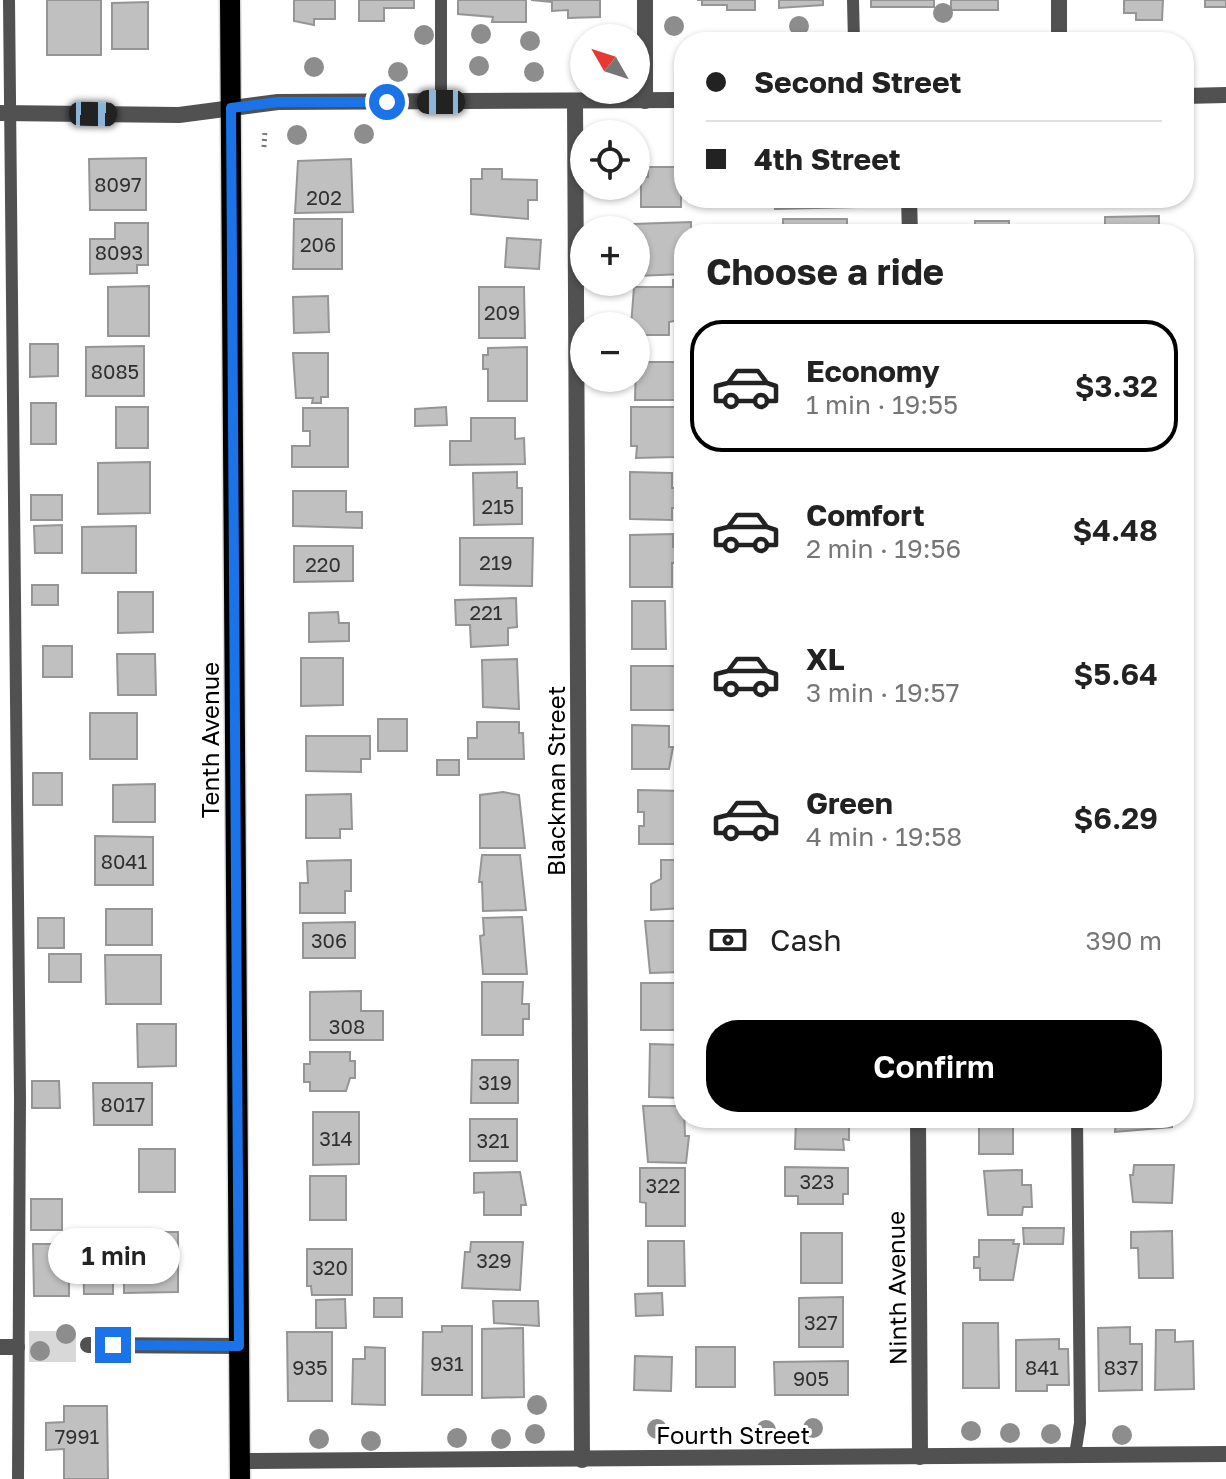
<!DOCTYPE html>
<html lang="en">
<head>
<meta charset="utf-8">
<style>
	body { margin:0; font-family:"Golos Text",sans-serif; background:#f2f2f2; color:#222; height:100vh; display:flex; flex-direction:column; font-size:30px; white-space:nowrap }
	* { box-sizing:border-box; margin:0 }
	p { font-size:26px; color:#767676 }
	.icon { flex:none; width:44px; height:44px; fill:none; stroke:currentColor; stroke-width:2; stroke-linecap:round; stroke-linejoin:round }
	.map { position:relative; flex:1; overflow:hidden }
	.panel { position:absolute; left:674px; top:224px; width:520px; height:904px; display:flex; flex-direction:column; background:#fff; border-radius:32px; box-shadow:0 2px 6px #0004 }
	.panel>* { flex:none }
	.guide { position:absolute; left:674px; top:32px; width:520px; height:176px; border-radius:32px; box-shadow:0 2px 6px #0004; display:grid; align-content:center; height:176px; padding:0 32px; background:#fff }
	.needle { width:52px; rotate:309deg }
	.fabs { position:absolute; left:570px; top:24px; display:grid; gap:16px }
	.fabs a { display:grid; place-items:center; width:80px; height:80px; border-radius:50%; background:#fff; box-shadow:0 2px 6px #0004; font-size:40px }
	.end { position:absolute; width:36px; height:36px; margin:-18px; border:10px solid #1a73e8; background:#fff; box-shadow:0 0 0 4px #fff }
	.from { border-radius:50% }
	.bubble { position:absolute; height:56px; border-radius:28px; background:#fff; box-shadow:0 2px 6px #0004; font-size:26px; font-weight:600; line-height:56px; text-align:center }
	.car { position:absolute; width:24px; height:48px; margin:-24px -12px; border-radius:10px; box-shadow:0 0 6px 2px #0007; background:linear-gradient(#222 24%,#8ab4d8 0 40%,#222 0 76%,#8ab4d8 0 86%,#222 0) }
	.guide b { display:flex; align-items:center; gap:28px; height:76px; font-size:30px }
	.guide b+b { border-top:2px solid #e0e0e0 }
	.guide i { width:20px; height:20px; background:#222 }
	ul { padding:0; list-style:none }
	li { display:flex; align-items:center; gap:24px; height:132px; margin:0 16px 12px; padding:0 16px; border:4px solid transparent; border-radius:32px }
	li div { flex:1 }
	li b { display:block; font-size:30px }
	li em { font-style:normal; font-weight:600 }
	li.active { border-color:#000 }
	li>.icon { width:72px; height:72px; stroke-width:1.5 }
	h2 { padding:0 32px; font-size:36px; line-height:96px }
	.pay { display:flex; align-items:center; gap:20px; height:88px; padding:0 32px; font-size:30px }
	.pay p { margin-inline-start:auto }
	.action { display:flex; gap:16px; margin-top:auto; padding:16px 32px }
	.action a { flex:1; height:92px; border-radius:32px; background:#000; color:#fff; font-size:32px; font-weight:600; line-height:92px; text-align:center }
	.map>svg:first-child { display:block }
	.green { fill:#d8d8d8 }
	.building { fill:#c0c0c0; stroke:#959595; stroke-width:2 }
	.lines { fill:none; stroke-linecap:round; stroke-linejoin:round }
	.primary-casing { stroke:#dbdbdb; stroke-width:23 }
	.path { stroke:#737373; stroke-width:5; stroke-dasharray:2 4; stroke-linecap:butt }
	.lane { stroke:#515151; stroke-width:12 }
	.street { stroke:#515151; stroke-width:16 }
	.primary { stroke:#000; stroke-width:20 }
	.tree { fill:#8d8d8d }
	.route { stroke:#1a73e8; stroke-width:10 }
	.labels { text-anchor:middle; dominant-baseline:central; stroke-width:6; stroke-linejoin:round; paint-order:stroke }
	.number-label { font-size:20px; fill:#303030 }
	.street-label { font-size:24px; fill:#000; stroke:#fff }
</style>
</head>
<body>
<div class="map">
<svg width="1226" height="1479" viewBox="0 0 1226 1479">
	<rect width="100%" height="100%" fill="#fff"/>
	<!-- green -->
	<rect class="green" x="29" y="1331" width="47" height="31"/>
	<!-- building -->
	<g class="building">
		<rect x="47" y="0" width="54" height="55"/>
		<path d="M294,0H335V19H314V25L294,21Z"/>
		<path d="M359,0H414V8H384V21H359Z"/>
		<path d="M458,0H526V22H492L493,17L458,14Z"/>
		<path d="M531,0H600V17L568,18V10L552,11V2Z"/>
		<path d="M697,0H755V10H727V5H702V0Z"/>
		<path d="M779,0H823V5L779,8Z"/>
		<rect x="871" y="0" width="63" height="7"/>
		<rect x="951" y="0" width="47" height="10"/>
		<path d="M1124,0H1163L1162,20H1136V13H1124Z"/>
		<rect x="1205" y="0" width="21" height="7"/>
		<path d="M148,2V49H112V3Z"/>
		<path d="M146,158V210H90L89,159Z"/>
		<path d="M351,159L353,212L295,213L298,161Z"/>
		<path d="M648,167H681V207H641V177H648Z"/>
		<path d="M482,169H502V179L537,180V200H528V219L471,214V179H482Z"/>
		<path d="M774,198H856L857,207L775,209Z"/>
		<path d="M1120,198H1173V203L1133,205L1120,204Z"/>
		<path d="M1159,216V233L1169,234H1105V217Z"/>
		<path d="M294,219H342V269H293Z"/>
		<rect x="783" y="219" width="64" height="15"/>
		<rect x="975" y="221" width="34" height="13"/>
		<path d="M691,222V234H684V274L636,276L633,224Z"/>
		<path d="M115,223H148V265H137V273L90,274V239H115Z"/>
		<path d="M507,238L541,240L539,269L505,267Z"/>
		<path d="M673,280H684V319L669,322V335H636V326H631L634,287H673Z"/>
		<path d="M149,286V336H108V287Z"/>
		<path d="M479,287H524L525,338H479Z"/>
		<path d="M328,296L329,332L294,333L293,297Z"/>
		<path d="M30,344H58V376L30,377Z"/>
		<path d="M144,346V396H86V347Z"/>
		<path d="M527,347V401H488V369H483V355H488V348Z"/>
		<path d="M293,353H328V397H321V403H312L313,398H296Z"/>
		<path d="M636,362H683L684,400H635Z"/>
		<rect x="31" y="403" width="25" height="41"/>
		<rect x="116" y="407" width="32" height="41"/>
		<path d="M446,407L447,425L415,426V409Z"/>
		<path d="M631,407H677V428H684V444H680V452H675V457L636,458L637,446H631Z"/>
		<path d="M303,408H348V467H292V446H310V431H303Z"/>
		<path d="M471,418H515V439L524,438L525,464L450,465V441H471Z"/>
		<path d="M150,462V513L98,514V463Z"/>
		<path d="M517,472V488H522V524L474,525L473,473Z"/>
		<path d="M630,472L672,473V488H684V508H672V520L630,519Z"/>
		<path d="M293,491H346V512H362V528L293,526Z"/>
		<rect x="31" y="495" width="31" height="25"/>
		<path d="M62,525V553H35L34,526Z"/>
		<path d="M136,526V573H82V527Z"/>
		<path d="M673,534V547H684V563H672V587H630V535Z"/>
		<path d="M460,538H533L532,586L460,585Z"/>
		<path d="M294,546H353V581L294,582Z"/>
		<rect x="32" y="585" width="26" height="20"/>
		<path d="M118,592H153V632L118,633Z"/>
		<path d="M516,598L517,627L508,628V645L471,647L470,625H456L455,600Z"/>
		<path d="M632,601H665L666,649H632Z"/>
		<path d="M338,612L339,623H349V641L309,642V613Z"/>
		<rect x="43" y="646" width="29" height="31"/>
		<path d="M117,654H155L156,695H118Z"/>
		<path d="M301,658H343V705L301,706Z"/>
		<path d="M517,659L519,709L483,707L482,660Z"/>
		<rect x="631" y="666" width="50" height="44"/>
		<rect x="90" y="713" width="47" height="46"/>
		<rect x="378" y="719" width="29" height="32"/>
		<path d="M477,722H519V733H523L524,759H468V738H477Z"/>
		<path d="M632,725L669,726V747H673L669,769H632Z"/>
		<path d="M306,736H370V759H361V772L306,771Z"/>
		<rect x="437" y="760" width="22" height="15"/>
		<rect x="33" y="773" width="29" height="32"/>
		<path d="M155,784V822H113V785Z"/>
		<path d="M638,790L684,791V844H639V826H644V812H638Z"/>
		<path d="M503,792L519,795L525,848H480V795Z"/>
		<path d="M351,794L352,829H340V838H306V795Z"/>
		<path d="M95,836L153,837V885H95Z"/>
		<path d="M482,855H520L526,910L483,911L482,882H479Z"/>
		<path d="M351,860V891H345V913H300V883H308L307,861Z"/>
		<path d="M661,860H684V908L651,910V884L661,879Z"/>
		<rect x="106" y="909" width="46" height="36"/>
		<path d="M522,917L527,974H483L480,936L484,935L483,918Z"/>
		<rect x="38" y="918" width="26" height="30"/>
		<path d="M645,921H684V972L650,973Z"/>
		<path d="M355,922V958H303V923Z"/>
		<rect x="49" y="954" width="32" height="28"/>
		<path d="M105,955H161V1004H106Z"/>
		<path d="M482,982H523L522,1004H529V1019H523V1035H482Z"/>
		<path d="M641,983H684L683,1030H641Z"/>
		<path d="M361,991V1011H383V1040H310V992Z"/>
		<path d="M137,1024H176V1066L138,1067Z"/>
		<path d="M650,1044L684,1045V1098L649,1097Z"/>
		<path d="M310,1052H350V1061H355V1078H350L346,1091H310V1082H304V1064H310Z"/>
		<path d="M472,1060H518V1103H471Z"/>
		<path d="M32,1081H59L60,1108H32Z"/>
		<path d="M93,1083H152V1125H94Z"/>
		<path d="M643,1106H684L685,1136H689L686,1163L648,1162Z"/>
		<path d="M313,1112H359V1164L313,1165Z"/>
		<path d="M796,1118H849V1140L843,1139L844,1150L795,1149Z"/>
		<path d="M979,1118H1017V1123H1013V1154H979Z"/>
		<path d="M1116,1118H1172V1127L1115,1132Z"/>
		<rect x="470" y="1119" width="47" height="42"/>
		<rect x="139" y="1149" width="36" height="43"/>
		<path d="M1134,1165H1174L1172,1203L1133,1202L1130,1175H1133Z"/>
		<path d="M785,1167L848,1168V1194H843V1204H798V1196H785Z"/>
		<path d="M640,1168H685V1226H646V1203L640,1202Z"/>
		<path d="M1022,1170V1185H1031L1032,1207H1023L1022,1215H988L984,1171Z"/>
		<path d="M520,1172L526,1205H521V1215H484V1192L474,1193V1173Z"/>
		<rect x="310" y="1176" width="36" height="44"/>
		<rect x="31" y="1199" width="31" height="31"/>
		<path d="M1023,1228H1064L1063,1244H1024Z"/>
		<path d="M1172,1231L1173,1278H1139L1138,1248H1131V1232Z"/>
		<path d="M124,1232H178V1292L124,1293Z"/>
		<rect x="801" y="1233" width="41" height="50"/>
		<path d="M83,1239H113V1294H84Z"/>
		<path d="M979,1240H1014L1013,1244H1019L1013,1280H980V1268H974V1257H979Z"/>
		<path d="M648,1241H684L685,1286H648Z"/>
		<path d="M471,1242H523L520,1290L462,1288L465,1252H470Z"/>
		<path d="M33,1244H69V1296H34Z"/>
		<path d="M307,1249H352V1295H312L311,1286H307Z"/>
		<path d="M662,1293L663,1315L636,1316L635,1294Z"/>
		<path d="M843,1297V1347H799V1298Z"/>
		<rect x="374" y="1298" width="28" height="19"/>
		<path d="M345,1299L346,1328H316V1300Z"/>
		<path d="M493,1301H538L539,1326L494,1323Z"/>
		<path d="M963,1323H998L999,1388H963Z"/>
		<path d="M442,1326H472V1395H422L423,1332H442Z"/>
		<path d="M1130,1327V1344H1142V1390L1099,1391L1098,1328Z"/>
		<path d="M523,1328L524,1397L482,1398V1329Z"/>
		<path d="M1156,1330H1175V1342L1193,1341L1194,1389L1155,1390Z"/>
		<path d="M287,1332H332V1401H288Z"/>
		<path d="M1059,1339V1349H1068L1069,1385H1047V1391H1016V1340Z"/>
		<path d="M365,1347L385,1348V1405L352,1404L353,1359H365Z"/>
		<rect x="696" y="1347" width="39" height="40"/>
		<path d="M635,1356L672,1357L671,1391L634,1390Z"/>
		<path d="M848,1361V1395H775L774,1362Z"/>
		<path d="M64,1406H107L108,1479H64V1449L46,1450V1423L64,1422Z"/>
	</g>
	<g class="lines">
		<!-- primary casing -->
		<g class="primary-casing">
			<path id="primary" d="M230,0L240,1479"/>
		</g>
		<!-- path -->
		<path class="path" d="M264,147L265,130"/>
		<!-- lane -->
		<g class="lane">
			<path d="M9,0L20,1098L18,1479"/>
			<path d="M441,0V102"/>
			<path d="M853,0L854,42"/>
			<path d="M1075,1455L1080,1423L1077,1118"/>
		</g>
		<!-- street -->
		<g class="street">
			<path d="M645,0V101"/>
			<path d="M1059,0V42"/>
			<path d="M1184,96L1226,95"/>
			<path d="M575,101L582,1460"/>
			<path d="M0,113L179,115L278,102L684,100"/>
			<path d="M909,198L910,234"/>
			<path d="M918,1118L920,1457"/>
			<path d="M88,1345L239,1346"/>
			<path d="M0,1347H17"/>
			<path d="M240,1461L1226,1454"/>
		</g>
		<!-- primary -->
		<use href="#primary" class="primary"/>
	</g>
	<!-- trees -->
	<g class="tree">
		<circle cx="943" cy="13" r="10"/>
		<circle cx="674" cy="26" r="10"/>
		<circle cx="799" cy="26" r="10"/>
		<circle cx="481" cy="34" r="10"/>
		<circle cx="424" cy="35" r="10"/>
		<circle cx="530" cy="41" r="10"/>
		<circle cx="479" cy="66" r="10"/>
		<circle cx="314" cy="67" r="10"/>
		<circle cx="398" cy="72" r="10"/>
		<circle cx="534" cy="72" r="10"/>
		<circle cx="364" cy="134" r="10"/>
		<circle cx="297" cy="135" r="10"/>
		<circle cx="66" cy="1334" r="10"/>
		<circle cx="40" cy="1351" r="10"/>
		<circle cx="537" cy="1405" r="10"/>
		<circle cx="813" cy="1428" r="10"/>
		<circle cx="657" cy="1429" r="10"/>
		<circle cx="766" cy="1430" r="10"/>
		<circle cx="971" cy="1431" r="10"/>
		<circle cx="1010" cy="1433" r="10"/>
		<circle cx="535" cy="1434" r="10"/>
		<circle cx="1051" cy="1434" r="10"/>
		<circle cx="1122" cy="1435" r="10"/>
		<circle cx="457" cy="1438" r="10"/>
		<circle cx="319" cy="1439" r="10"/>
		<circle cx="501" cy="1439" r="10"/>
		<circle cx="371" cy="1441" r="10"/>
	</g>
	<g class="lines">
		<!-- route -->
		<path class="route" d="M113,1345L239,1346L231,108L278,102H387"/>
	</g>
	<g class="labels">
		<!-- number labels -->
		<g class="number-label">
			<text x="118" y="184">8097</text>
			<text x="324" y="197">202</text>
			<text x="318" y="244">206</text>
			<text x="119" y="252">8093</text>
			<text x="502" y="312">209</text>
			<text x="115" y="371">8085</text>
			<text x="498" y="506">215</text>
			<text x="496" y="562">219</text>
			<text x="323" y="564">220</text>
			<text x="486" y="612">221</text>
			<text x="124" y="861">8041</text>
			<text x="329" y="940">306</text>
			<text x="347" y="1026">308</text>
			<text x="495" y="1082">319</text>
			<text x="123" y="1104">8017</text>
			<text x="336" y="1138">314</text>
			<text x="493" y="1140">321</text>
			<text x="817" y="1181">323</text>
			<text x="663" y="1185">322</text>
			<text x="494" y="1260">329</text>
			<text x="330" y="1267">320</text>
			<text x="821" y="1322">327</text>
			<text x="447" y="1363">931</text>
			<text x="310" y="1367">935</text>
			<text x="1042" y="1367">841</text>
			<text x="1121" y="1367">837</text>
			<text x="811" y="1378">905</text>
			<text x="77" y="1436">7991</text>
		</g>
		<!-- street labels -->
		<g class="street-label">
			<text transform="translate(209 740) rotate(-90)">Tenth Avenue</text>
			<text transform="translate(555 781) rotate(-90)">Blackman Street</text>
			<text transform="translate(896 1288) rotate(-91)">Ninth Avenue</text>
			<text x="733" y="1434">Fourth Street</text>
		</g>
	</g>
</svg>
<div class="fabs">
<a><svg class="needle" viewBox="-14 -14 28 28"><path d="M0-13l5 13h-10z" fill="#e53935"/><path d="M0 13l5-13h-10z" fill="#767676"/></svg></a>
<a><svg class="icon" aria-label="locate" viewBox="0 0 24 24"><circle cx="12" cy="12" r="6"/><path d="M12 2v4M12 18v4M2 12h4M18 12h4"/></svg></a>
<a>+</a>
<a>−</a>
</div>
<i class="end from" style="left:387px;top:102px"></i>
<i class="end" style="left:113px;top:1345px"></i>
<div class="bubble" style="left:48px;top:1228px;width:132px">1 min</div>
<i class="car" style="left:441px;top:102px;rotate:270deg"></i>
<i class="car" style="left:93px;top:114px;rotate:91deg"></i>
<div class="guide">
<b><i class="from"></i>Second Street</b>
<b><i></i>4th Street</b>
</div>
<section class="panel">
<h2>Choose a ride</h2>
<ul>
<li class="active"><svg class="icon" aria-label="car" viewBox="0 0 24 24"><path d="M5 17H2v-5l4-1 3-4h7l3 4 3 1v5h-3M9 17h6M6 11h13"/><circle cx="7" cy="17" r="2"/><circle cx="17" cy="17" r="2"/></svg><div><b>Economy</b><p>1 min · 19:55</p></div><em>$3.32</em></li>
<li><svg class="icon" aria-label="car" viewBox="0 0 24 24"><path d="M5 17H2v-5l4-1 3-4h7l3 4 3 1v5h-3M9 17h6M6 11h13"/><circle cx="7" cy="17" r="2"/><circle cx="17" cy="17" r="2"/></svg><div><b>Comfort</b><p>2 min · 19:56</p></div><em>$4.48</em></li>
<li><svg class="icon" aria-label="car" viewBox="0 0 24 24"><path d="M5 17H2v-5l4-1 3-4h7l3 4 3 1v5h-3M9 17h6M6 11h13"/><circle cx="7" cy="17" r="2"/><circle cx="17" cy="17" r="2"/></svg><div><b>XL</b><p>3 min · 19:57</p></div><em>$5.64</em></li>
<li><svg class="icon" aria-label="car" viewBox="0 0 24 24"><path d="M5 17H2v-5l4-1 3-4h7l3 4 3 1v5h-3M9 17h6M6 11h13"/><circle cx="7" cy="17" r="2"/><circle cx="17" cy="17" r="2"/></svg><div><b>Green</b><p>4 min · 19:58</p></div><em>$6.29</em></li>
</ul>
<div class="pay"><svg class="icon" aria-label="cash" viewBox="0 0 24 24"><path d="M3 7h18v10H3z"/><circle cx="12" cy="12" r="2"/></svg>Cash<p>390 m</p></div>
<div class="action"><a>Confirm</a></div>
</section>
</div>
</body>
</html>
